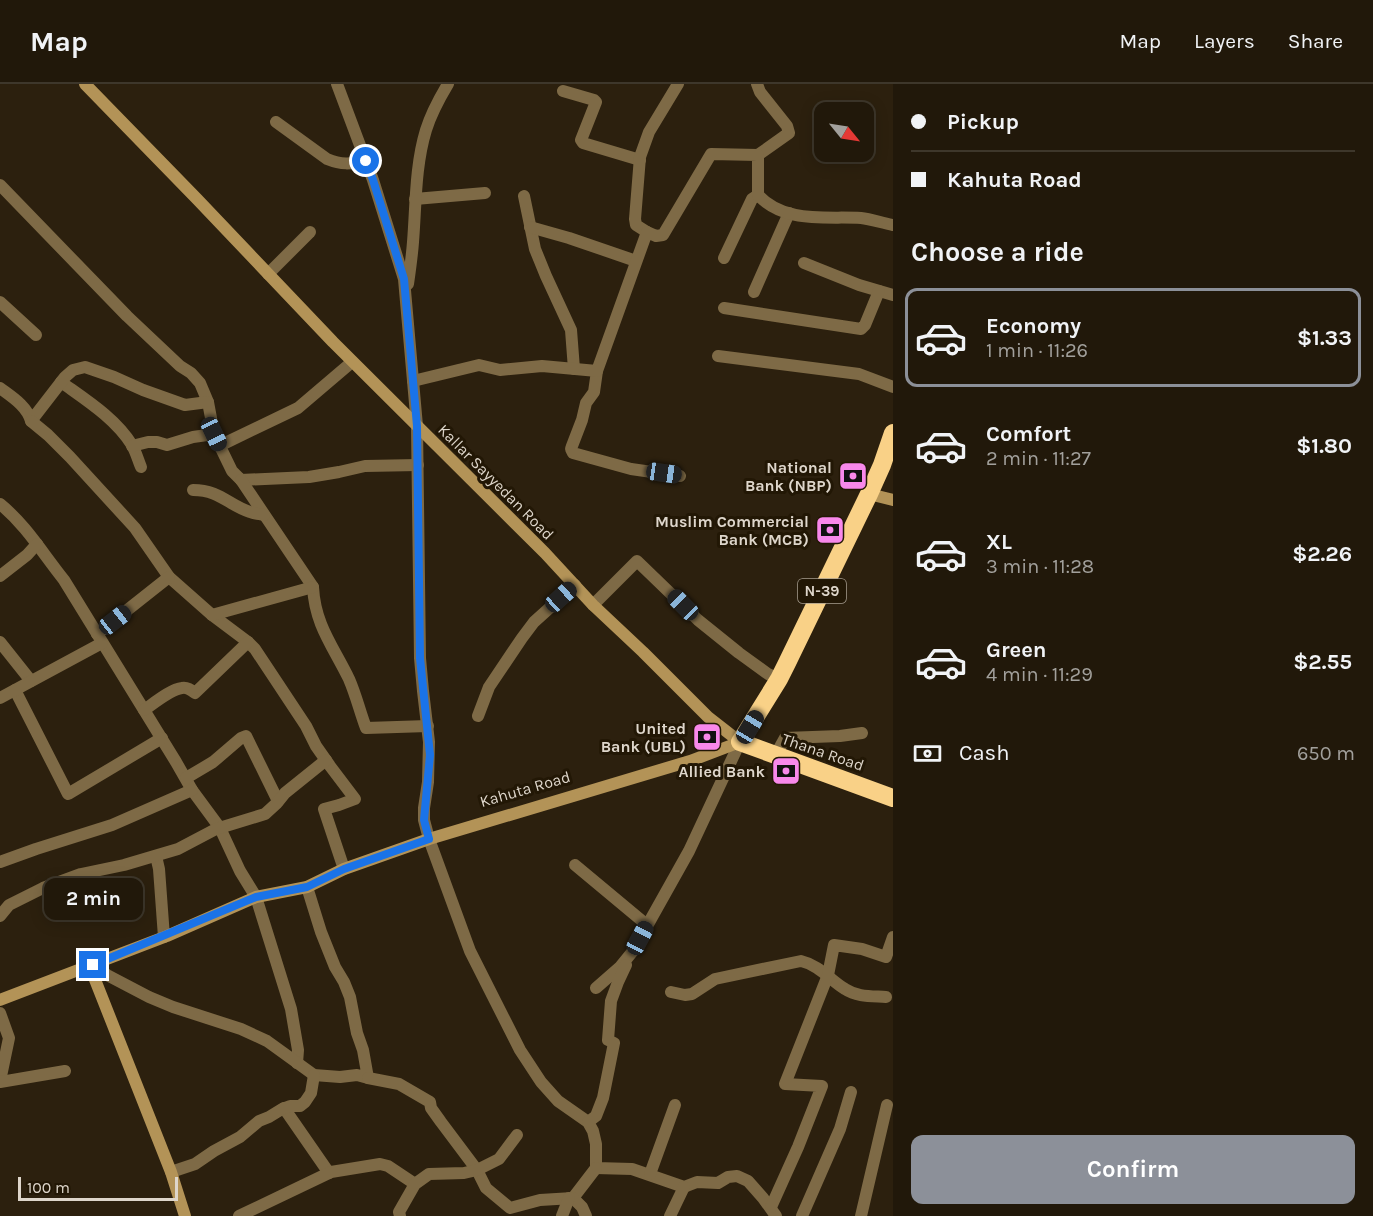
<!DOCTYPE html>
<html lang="en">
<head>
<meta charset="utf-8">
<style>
	body { margin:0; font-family:Karla,sans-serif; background:#2d2518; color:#f1f3f6; height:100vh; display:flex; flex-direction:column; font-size:22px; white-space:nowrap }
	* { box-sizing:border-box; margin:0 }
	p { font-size:20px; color:#a2a09c }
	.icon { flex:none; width:33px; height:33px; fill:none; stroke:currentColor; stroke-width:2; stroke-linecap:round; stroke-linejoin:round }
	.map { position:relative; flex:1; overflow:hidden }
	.drawer { display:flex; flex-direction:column; background:#21180a; width:480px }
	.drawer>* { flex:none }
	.top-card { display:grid; align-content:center; height:132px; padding:0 18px; background:#21180a }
	.needle { width:39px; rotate:120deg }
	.tools { position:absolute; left:814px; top:18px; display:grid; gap:12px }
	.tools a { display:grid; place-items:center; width:60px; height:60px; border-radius:12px; background:#21180a; box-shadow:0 3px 15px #0003,0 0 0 2px #3e372b; font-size:30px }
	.scale { position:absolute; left:18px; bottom:15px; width:160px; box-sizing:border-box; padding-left:6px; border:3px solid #ded6cb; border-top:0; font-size:16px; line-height:21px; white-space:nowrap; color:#ded6cb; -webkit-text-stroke:4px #221705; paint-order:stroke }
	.end { position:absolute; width:27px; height:27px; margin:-14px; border:8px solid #1a73e8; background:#fff; box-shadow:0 0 0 3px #fff }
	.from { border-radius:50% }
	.bubble { position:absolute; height:42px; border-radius:12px; background:#21180a; box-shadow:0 3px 15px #0003,0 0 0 2px #3e372b; font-size:20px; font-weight:700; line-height:42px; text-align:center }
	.car { position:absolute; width:18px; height:36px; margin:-18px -9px; border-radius:8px; box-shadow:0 0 4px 2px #0007; background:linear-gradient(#222 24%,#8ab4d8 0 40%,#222 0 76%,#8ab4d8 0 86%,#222 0) }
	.top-card b { display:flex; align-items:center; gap:21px; height:57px; font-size:22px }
	.top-card b+b { border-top:2px solid #3e372b }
	.top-card i { width:15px; height:15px; background:#f1f3f6 }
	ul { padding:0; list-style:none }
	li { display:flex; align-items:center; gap:18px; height:99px; margin:0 12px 9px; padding:0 6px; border:3px solid transparent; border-radius:12px }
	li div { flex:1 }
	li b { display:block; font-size:22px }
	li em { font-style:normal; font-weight:700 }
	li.selected { border-color:#8c9099 }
	li>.icon { width:54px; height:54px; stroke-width:1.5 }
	h2 { padding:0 18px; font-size:27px; line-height:72px }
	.pay { display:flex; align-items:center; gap:15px; height:66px; padding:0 18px; font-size:22px }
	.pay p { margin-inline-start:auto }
	.action { display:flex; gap:12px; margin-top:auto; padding:12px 18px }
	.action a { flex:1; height:69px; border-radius:12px; background:#8c9099; color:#fff; font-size:24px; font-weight:700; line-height:69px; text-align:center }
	header { display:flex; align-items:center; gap:36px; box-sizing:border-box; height:84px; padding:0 30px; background:#21180a; border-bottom:2px solid #3e372b }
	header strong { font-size:28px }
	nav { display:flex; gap:33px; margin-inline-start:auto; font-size:21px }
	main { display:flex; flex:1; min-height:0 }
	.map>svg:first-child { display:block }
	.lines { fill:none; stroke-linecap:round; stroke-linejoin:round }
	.street { stroke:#7e6a46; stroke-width:12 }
	.secondary { stroke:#b39357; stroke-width:12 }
	.highway { stroke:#f9d187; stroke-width:18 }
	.route { stroke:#1a73e8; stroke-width:8 }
	.labels { text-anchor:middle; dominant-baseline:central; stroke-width:6; stroke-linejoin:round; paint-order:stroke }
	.shield { fill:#221705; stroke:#a69d90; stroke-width:1.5 }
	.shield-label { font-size:15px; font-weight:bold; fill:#ded6cb }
	.poi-label { font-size:16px; font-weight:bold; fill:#ded6cb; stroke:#221705; text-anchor:end }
	.street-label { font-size:16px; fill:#ded6cb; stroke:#221705 }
</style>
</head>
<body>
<header>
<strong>Map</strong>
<nav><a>Map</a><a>Layers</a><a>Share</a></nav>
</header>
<main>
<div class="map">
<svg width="893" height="1132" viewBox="0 0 893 1132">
	<rect width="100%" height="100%" fill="#2c200e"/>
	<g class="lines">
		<!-- street -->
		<g class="street">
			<path d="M337,0L373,96L404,195L417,342L420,574L423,607L429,658L428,698L424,724V736L429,755L470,867L520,966L541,998L558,1017L588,1038L593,1047L596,1060V1084L632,1085L684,1103L697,1098L718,1099L728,1093L737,1092L748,1097L763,1114L776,1132"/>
			<path d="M757,0L760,8L787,42L789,49L758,71"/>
			<path d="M563,7L594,16L596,18L581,56L583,59L640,76"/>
			<path d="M276,38L327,75C342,81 350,80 366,77"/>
			<path d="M0,101L127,232L180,282L191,289L200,299L208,318"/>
			<path d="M524,112L535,165L546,192L571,246L574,285"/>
			<path d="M415,115L485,109"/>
			<path d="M530,143L569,154L636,177"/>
			<path d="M647,148L636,141L635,135L640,73L649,48L678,0"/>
			<path d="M724,174L752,115L758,111"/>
			<path d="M804,179L859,201L893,211"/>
			<path d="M268,190L310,148"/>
			<path d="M408,200C410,186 412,172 413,158C416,121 415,82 426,46C431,30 439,15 448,0"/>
			<path d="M754,208L789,129"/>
			<path d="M0,218L36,251"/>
			<path d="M724,224L861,245L865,241L879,207"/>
			<path d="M718,272L859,290L893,303"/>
			<path d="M597,287L594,308L586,319L582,336L572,362L571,365L573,369L631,385L680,392"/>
			<path d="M413,297L479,281L500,286L542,282L597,287L647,148L656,152L663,151L711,70L758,71V111C785,140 826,132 861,134C871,135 882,139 893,141"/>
			<path d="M61,298C86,316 115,334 132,361C136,368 138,376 141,383"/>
			<path d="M0,304C12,313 27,322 31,337L65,293L73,286L85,283L114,293L143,306L185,321L208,318L214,350L232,387L241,396L309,393L339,388L365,382L418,381"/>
			<path d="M31,337L48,351L70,373L135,444L169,493L212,531L248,558L255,565L306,642L316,662L330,682L355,715L339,721L324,725L344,785"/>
			<path d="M132,362L148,358H157L167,361L193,353L214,350"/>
			<path d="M219,362L298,324L352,278"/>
			<path d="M241,396L313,503C315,541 333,562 349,595C356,611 360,628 366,644L428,642"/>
			<path d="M193,406C220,406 228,421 250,428C255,430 260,430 264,431"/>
			<path d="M0,420C26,441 43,470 64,496L176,678L192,706L220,744L240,787L256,813L291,925L298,966L297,979"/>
			<path d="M0,492L27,471L37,460"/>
			<path d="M593,521L637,477L698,536L739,569L768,590L779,595"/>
			<path d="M212,531L313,503"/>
			<path d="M97,550L169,493"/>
			<path d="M0,558L31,597"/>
			<path d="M15,606L68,710L162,654"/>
			<path d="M0,614L102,559"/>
			<path d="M144,626C153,620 171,605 182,604C187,603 191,606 195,609L248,558"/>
			<path d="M478,632L489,603L522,554L534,538L575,501"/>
			<path d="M775,672L785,654L840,652L862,649"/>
			<path d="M186,694L213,678L241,654L246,652L278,717"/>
			<path d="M156,772L159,785L164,853"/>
			<path d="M0,778L36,765L112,741L192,706"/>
			<path d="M575,781L647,841"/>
			<path d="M0,832L9,821L43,804L81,790L124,781L178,765L216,745L265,730L277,719L285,709L326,676"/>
			<path d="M93,881L107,891L149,913L173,923L241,945L267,957L314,991L340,993L357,991L368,994L363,966L357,949L350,913L344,898L335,883L321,848L307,803"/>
			<path d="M596,904L620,883L633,867L689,767L740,658"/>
			<path d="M671,908L685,911L692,910L715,895L801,877C819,881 830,896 845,905C857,913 871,912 886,913"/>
			<path d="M0,929L9,954L0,997"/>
			<path d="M368,994L399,1000L430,1018L431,1024L441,1038L477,1086L486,1104L510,1124L540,1116L573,1114L596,1084"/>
			<path d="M0,998L65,987"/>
			<path d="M284,1024L329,1089"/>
			<path d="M588,1038L596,1032L603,1014L614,959L608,956L611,917L618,898L626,881"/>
			<path d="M171,1088L195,1080L214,1067L240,1053L259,1037L269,1033L282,1025L290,1022H300L305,1018L311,1009L314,991"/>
			<path d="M650,1090L675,1021"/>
			<path d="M573,1114L582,1123L586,1132"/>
			<path d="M771,1123L798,1063L822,1002L785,1000L828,891L834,861L862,865L886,873L893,853"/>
			<path d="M239,1132L331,1088L380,1080L388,1082L415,1100"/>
			<path d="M400,1132L399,1128L415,1100L429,1090L464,1089L477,1086L499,1075L517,1051"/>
			<path d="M562,1132L569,1114"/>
			<path d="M670,1132L684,1103"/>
			<path d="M802,1132L840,1045L851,1008"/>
			<path d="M861,1132L887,1021"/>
		</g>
		<!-- secondary -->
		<g class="secondary">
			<path d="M85,0L197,115L333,258L545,469L593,521L643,568L708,633L740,658"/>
			<path d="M869,410L893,416"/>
			<path d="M90,883L171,1088L185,1132"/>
			<path d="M0,916L167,852L256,813L307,803L344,785L429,755L690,677L740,658"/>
		</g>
		<!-- highway -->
		<path class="highway" d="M893,349L882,381L869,410L787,579L779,595L740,658L893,714"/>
	</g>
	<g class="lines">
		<!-- route -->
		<path class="route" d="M93,881L256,813L307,803L344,785L429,755L424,736L430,671L420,574L417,342L404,195L373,96L366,77"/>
	</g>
	<!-- icons -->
	<defs>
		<g id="bank-square" transform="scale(1.5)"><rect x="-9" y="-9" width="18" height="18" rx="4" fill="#f888eb" stroke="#221705"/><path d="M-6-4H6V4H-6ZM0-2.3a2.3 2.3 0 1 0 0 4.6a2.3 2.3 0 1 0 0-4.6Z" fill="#111"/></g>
	</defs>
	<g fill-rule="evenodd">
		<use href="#bank-square" x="853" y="392"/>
		<use href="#bank-square" x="830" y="446"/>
		<use href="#bank-square" x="707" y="653"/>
		<use href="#bank-square" x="786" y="687"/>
	</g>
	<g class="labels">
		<!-- shield labels -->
		<rect class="shield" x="798" y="495" width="48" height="24" rx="4.5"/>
		<g class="shield-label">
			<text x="822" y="507">N-39</text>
		</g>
		<!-- poi labels -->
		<g class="poi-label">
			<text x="832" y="383">National<tspan x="832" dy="18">Bank (NBP)</tspan></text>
			<text x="809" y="437">Muslim Commercial<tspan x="809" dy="18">Bank (MCB)</tspan></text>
			<text x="686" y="644">United<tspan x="686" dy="18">Bank (UBL)</tspan></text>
			<text x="765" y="687">Allied Bank</text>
		</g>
		<!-- street labels -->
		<g class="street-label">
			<text transform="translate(496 398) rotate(45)">Kallar Sayyedan Road</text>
			<text transform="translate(823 668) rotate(19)">Thana Road</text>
			<text transform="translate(525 705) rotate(-16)">Kahuta Road</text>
		</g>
	</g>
</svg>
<div class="tools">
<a><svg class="needle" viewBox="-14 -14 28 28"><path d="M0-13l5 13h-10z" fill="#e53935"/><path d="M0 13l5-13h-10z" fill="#a2a09c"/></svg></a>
</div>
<div class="scale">100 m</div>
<i class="end from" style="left:366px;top:77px"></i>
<i class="end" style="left:93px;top:881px"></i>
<div class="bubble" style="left:44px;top:794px;width:99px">2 min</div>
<i class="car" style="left:214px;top:350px;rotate:155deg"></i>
<i class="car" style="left:664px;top:389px;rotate:98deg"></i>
<i class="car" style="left:561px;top:513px;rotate:48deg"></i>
<i class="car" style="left:683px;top:521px;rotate:315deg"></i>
<i class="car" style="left:115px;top:536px;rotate:52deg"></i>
<i class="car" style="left:750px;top:643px;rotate:31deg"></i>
<i class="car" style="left:640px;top:854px;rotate:28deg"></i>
</div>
<section class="drawer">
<div class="top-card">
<b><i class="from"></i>Pickup</b>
<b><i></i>Kahuta Road</b>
</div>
<h2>Choose a ride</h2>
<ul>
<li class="selected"><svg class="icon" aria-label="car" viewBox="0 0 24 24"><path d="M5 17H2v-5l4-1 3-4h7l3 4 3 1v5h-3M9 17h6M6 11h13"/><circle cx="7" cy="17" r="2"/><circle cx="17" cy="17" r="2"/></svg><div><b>Economy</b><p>1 min · 11:26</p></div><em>$1.33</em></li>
<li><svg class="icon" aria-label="car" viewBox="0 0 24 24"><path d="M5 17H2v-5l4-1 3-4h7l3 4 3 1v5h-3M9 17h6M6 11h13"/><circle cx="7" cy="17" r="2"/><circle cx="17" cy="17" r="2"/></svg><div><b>Comfort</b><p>2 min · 11:27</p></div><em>$1.80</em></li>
<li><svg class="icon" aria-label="car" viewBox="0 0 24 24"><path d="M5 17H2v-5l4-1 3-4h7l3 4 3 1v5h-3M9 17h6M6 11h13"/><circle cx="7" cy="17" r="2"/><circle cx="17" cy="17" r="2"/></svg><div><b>XL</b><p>3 min · 11:28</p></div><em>$2.26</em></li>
<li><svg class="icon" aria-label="car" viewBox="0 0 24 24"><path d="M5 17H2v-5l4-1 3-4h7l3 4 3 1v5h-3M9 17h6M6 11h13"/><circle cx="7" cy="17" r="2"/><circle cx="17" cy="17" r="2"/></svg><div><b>Green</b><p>4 min · 11:29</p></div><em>$2.55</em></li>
</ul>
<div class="pay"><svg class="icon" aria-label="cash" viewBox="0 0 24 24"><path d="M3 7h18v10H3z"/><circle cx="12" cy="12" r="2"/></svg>Cash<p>650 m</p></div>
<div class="action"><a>Confirm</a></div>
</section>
</main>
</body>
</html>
